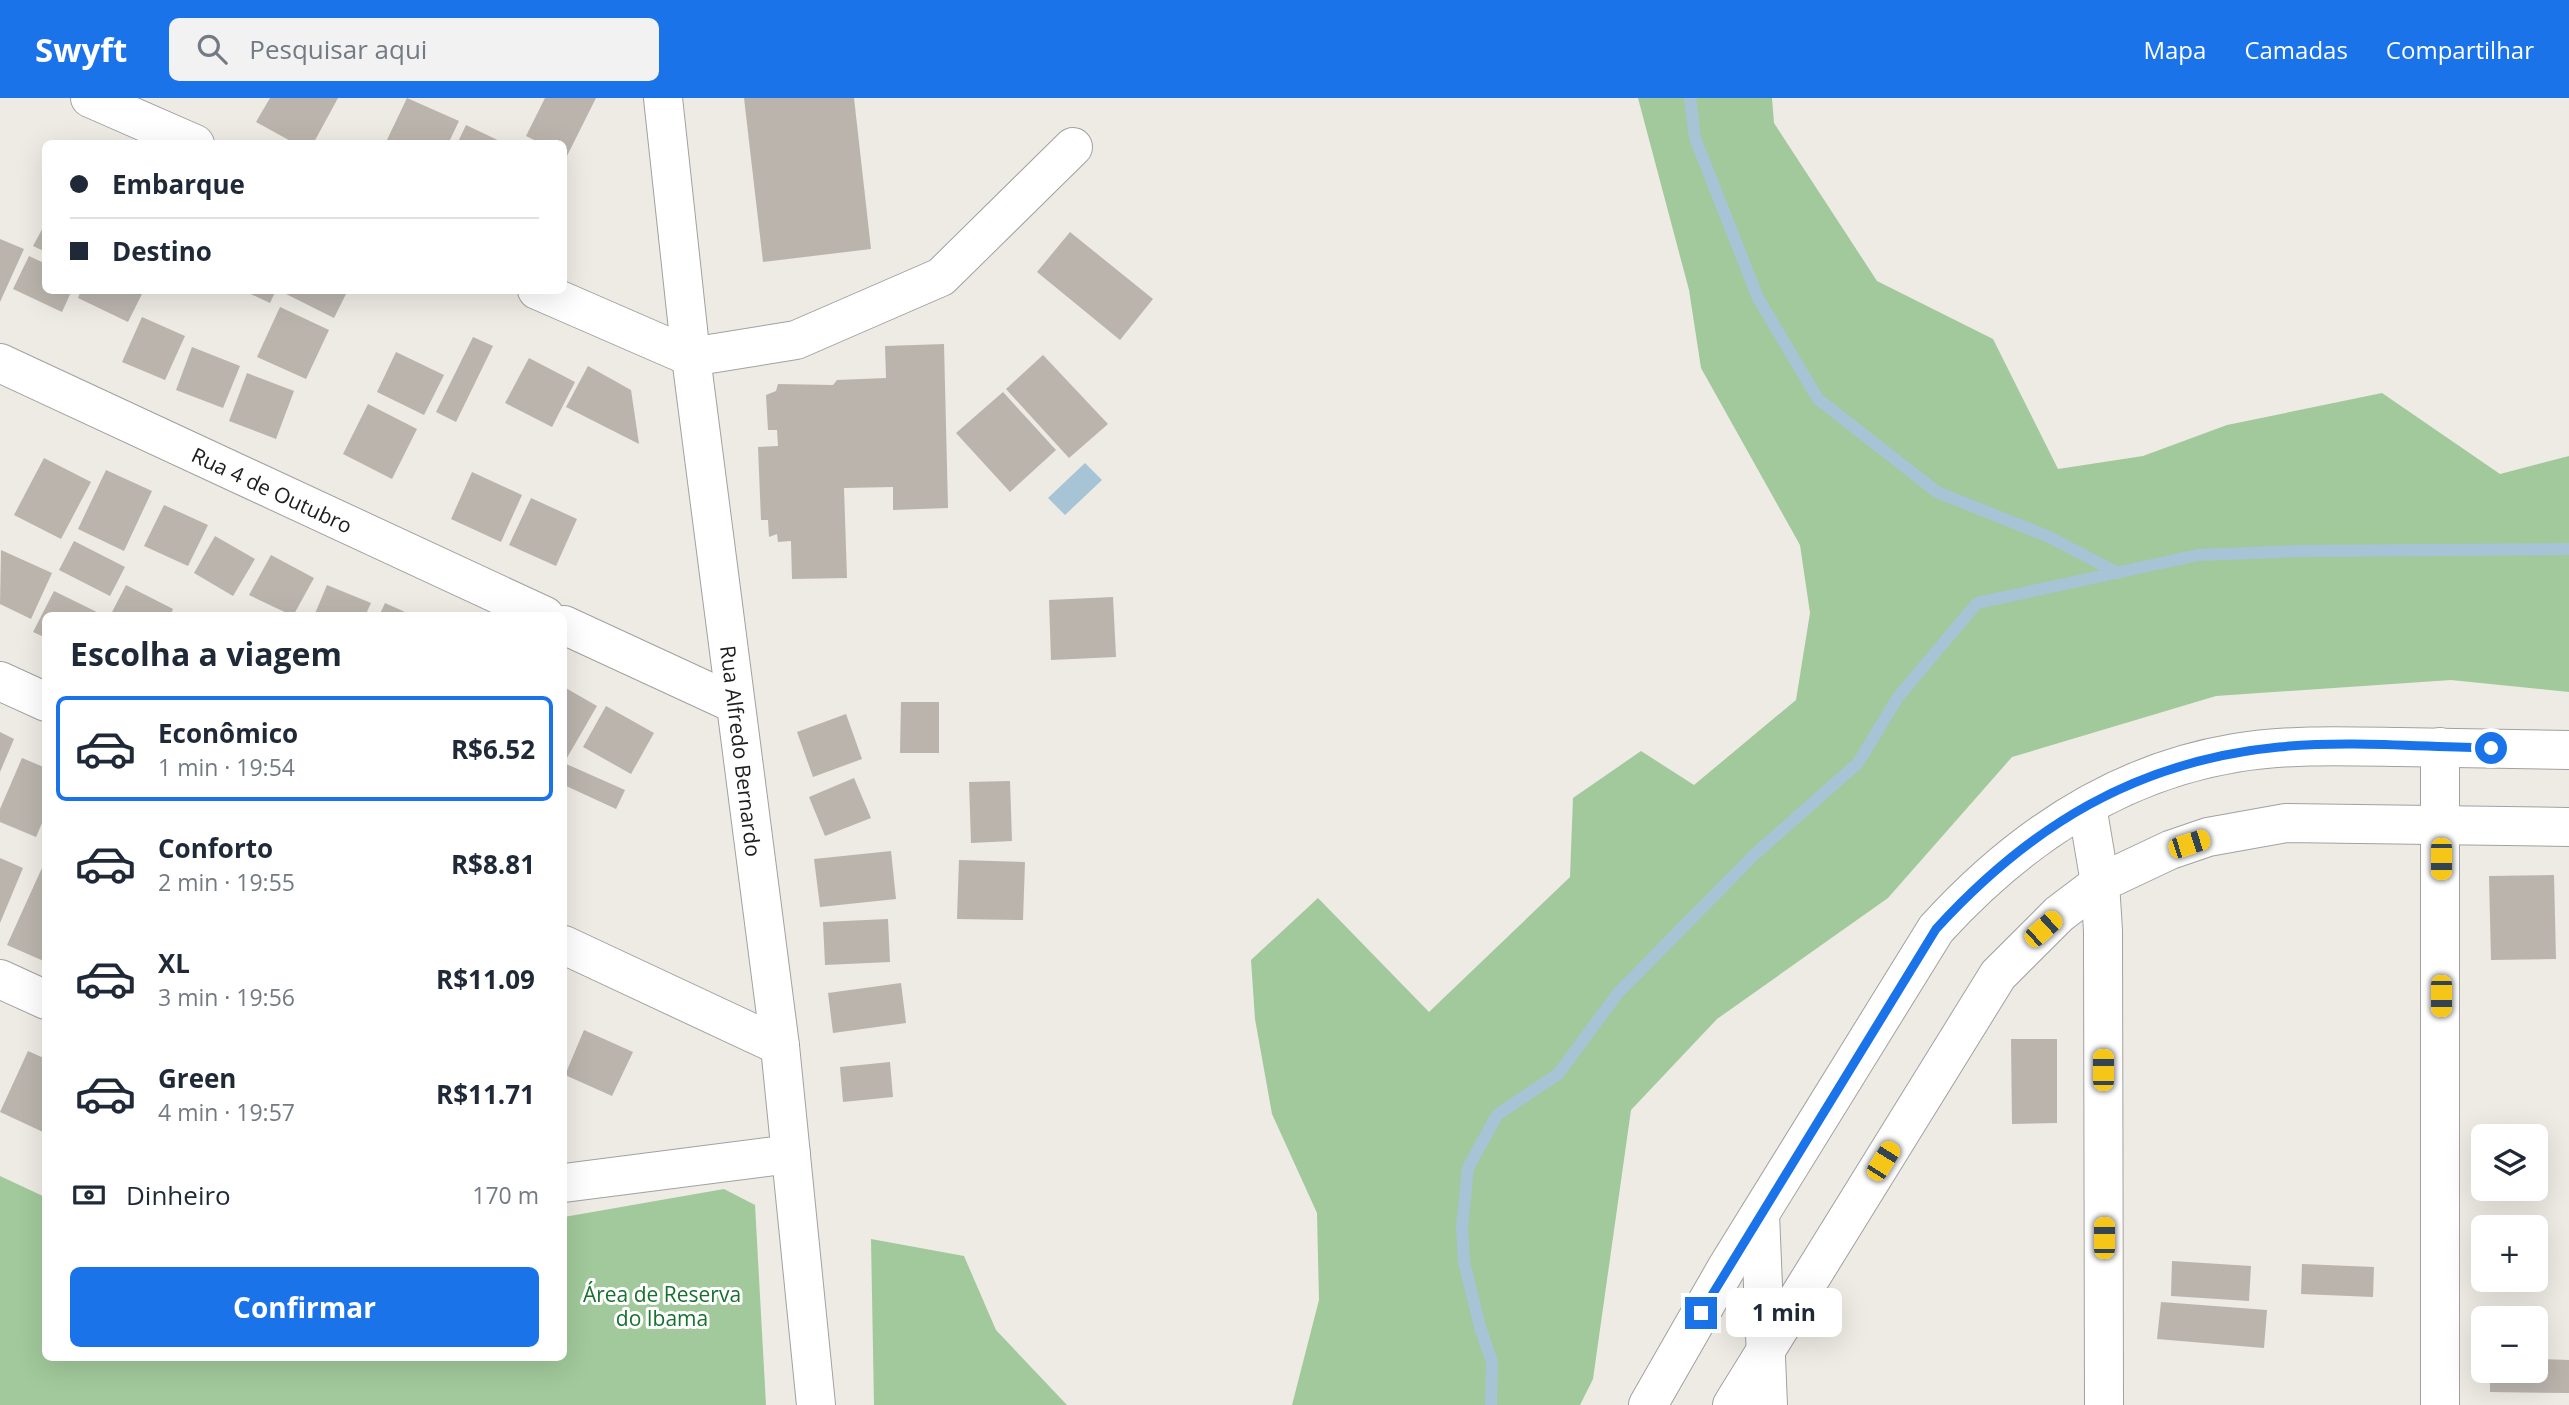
<!DOCTYPE html>
<html lang="pt">
<head>
<meta charset="utf-8">
<style>
	body { margin:0; font-family:"Open Sans",sans-serif; background:#f2f2f3; color:#1f2937; height:100vh; display:flex; flex-direction:column; font-size:26px; white-space:nowrap }
	* { box-sizing:border-box; margin:0 }
	p { font-size:23px; color:#747a83 }
	.icon { flex:none; width:38px; height:38px; fill:none; stroke:currentColor; stroke-width:2; stroke-linecap:round; stroke-linejoin:round }
	.map { position:relative; flex:1; overflow:hidden }
	.sheet { position:absolute; left:42px; top:514px; width:525px; height:749px; display:flex; flex-direction:column; background:#fff; border-radius:10px; box-shadow:0 7px 28px #0002 }
	.sheet>* { flex:none }
	.banner { position:absolute; left:42px; top:42px; width:525px; height:154px; border-radius:10px; box-shadow:0 7px 28px #0002; display:grid; align-content:center; height:154px; padding:0 28px; background:#fff }
	.fabs { position:absolute; left:2471px; top:1026px; display:grid; gap:14px }
	.fabs a { display:grid; place-items:center; width:77px; height:77px; border-radius:10px; background:#fff; box-shadow:0 7px 28px #0002; font-size:35px }
	.end { position:absolute; width:32px; height:32px; margin:-16px; border:9px solid #1a73e8; background:#fff; box-shadow:0 0 0 4px #fff }
	.from { border-radius:50% }
	.bubble { position:absolute; height:49px; border-radius:10px; background:#fff; box-shadow:0 7px 28px #0002; font-size:23px; font-weight:700; line-height:49px; text-align:center }
	.car { position:absolute; width:21px; height:42px; margin:-21px -10px; border-radius:9px; box-shadow:0 0 5px 2px #0007; background:linear-gradient(#f5c518 24%,#345 0 40%,#f5c518 0 76%,#345 0 86%,#f5c518 0) }
	.banner b { display:flex; align-items:center; gap:24px; height:66px; font-size:26px }
	.banner b+b { border-top:2px solid #e0e1e3 }
	.banner i { width:18px; height:18px; background:#1f2937 }
	ul { padding:0; list-style:none }
	li { display:flex; align-items:center; gap:21px; height:105px; margin:0 14px 10px; padding:0 14px; border:4px solid transparent; border-radius:10px }
	li div { flex:1 }
	li b { display:block; font-size:26px }
	li em { font-style:normal; font-weight:700 }
	li.current { border-color:#1a73e8 }
	li>.icon { width:63px; height:63px; stroke-width:1.5 }
	h2 { padding:0 28px; font-size:32px; line-height:84px }
	.pay { display:flex; align-items:center; gap:18px; height:77px; padding:0 28px; font-size:26px }
	.pay p { margin-inline-start:auto }
	.action { display:flex; gap:14px; margin-top:auto; padding:14px 28px }
	.action a { flex:1; height:80px; border-radius:10px; background:#1a73e8; color:#fff; font-size:28px; font-weight:700; line-height:80px; text-align:center }
	header { display:flex; align-items:center; gap:42px; box-sizing:border-box; height:98px; padding:0 35px; background:#1a73e8; color:#fff }
	header strong { font-size:33px }
	nav { display:flex; gap:38px; margin-inline-start:auto; font-size:24px }
	.search { width:490px; height:63px; background:#f2f2f3; display:flex; align-items:center; gap:18px; box-sizing:border-box; padding:0 24px; border-radius:10px; color:#747a83; font-size:26px }
	.map>svg:first-child { display:block }
	.forest { fill:#a1c99b }
	.water { fill:#a7c4d7 }
	.lines { fill:none; stroke-linecap:round; stroke-linejoin:round }
	.stream { stroke:#a7c4d7; stroke-width:12 }
	.building { fill:#bab4ad }
	.minor-casing { stroke:#a1a1a1; stroke-width:40 }
	.minor { stroke:#fff; stroke-width:38 }
	.route { stroke:#1a73e8; stroke-width:9 }
	.labels { text-anchor:middle; dominant-baseline:central; stroke-width:6; stroke-linejoin:round; paint-order:stroke }
	.street-label { font-size:21px; fill:#1d1d1d; stroke:#fff }
	.park-label { font-size:21px; fill:#15712c; stroke:#fff }
</style>
</head>
<body>
<header>
<strong>Swyft</strong>
<div class="search"><svg class="icon" aria-label="search" viewBox="0 0 24 24"><circle cx="10" cy="10" r="6"/><path d="M15 15l6 6"/></svg>Pesquisar aqui</div>
<nav><a>Mapa</a><a>Camadas</a><a>Compartilhar</a></nav>
</header>
<div class="map">
<svg width="2569" height="1307" viewBox="0 0 2569 1307">
	<rect width="100%" height="100%" fill="#edebe3"/>
	<!-- forest -->
	<g class="forest">
		<path d="M1638,0H1772L1774,25L1877,183L1993,241L2058,371L2143,358L2227,327L2382,295L2500,376L2569,358V594L2451,582L2216,598L2012,659L1888,800L1717,921L1631,1012L1593,1281L1580,1307H1292L1319,1202L1317,1115L1272,1016L1255,921L1251,862L1318,800L1429,914L1570,779L1573,700L1641,653L1694,687L1796,602L1810,515L1800,447L1701,270L1689,192Z"/>
		<path d="M0,1078L45,1099L46,1260H564V1119L724,1091L755,1107L766,1307H0Z"/>
		<path d="M871,1141L964,1158L996,1232L1067,1307H874Z"/>
	</g>
	<!-- water -->
	<path class="water" d="M1085,365L1102,382L1065,417L1048,400Z"/>
	<g class="lines">
		<!-- stream -->
		<g class="stream">
			<path d="M1690,0L1695,40L1758,200L1818,301L1937,394L2047,438L2118,475"/>
			<path d="M1491,1307L1492,1264L1480,1229L1464,1164L1462,1130L1468,1070L1497,1017L1558,976L1618,895L1755,756L1858,665L1898,599L1977,505L2198,457L2300,453L2569,451"/>
		</g>
	</g>
	<!-- building -->
	<g class="building">
		<path d="M270,0H338L313,46H296L256,24Z"/>
		<path d="M407,0L459,23L448,46H385Z"/>
		<path d="M545,0H596L567,58L564,56V46H542L526,38Z"/>
		<path d="M744,0H854L871,151L763,164Z"/>
		<path d="M466,27L506,46H457Z"/>
		<path d="M46,124V154L33,148Z"/>
		<path d="M1070,134L1153,201L1120,242L1037,174Z"/>
		<path d="M0,141L24,151L0,204Z"/>
		<path d="M29,158L46,166V192H72L62,214L13,191Z"/>
		<path d="M81,192H144L128,224L78,200Z"/>
		<path d="M242,192H276L270,205Z"/>
		<path d="M287,192H348L334,220L286,196Z"/>
		<path d="M280,209L329,232L306,281L257,259Z"/>
		<path d="M142,219L185,238L165,282L122,264Z"/>
		<path d="M473,239L493,248L456,324L436,314Z"/>
		<path d="M944,246L948,410L893,412V389L844,390L847,480L792,481L791,443L778,444L777,436L769,439L768,422H761L758,349L778,348L777,332H768L766,297L776,293L778,286L833,287L837,282L886,280L885,248Z"/>
		<path d="M192,249L240,268L223,310L176,292Z"/>
		<path d="M396,254L444,277L424,317L377,294Z"/>
		<path d="M1043,257L1108,326L1069,360L1006,291Z"/>
		<path d="M529,260L575,284L552,329L505,305Z"/>
		<path d="M588,268L631,292L639,346L566,309Z"/>
		<path d="M247,275L294,293L276,341L229,323Z"/>
		<path d="M1003,294L1056,352L1010,394L956,335Z"/>
		<path d="M368,306L417,331L392,381L343,356Z"/>
		<path d="M44,360L91,384L61,441L14,417Z"/>
		<path d="M106,372L152,393L124,453L78,431Z"/>
		<path d="M472,374L522,397L501,444L451,421Z"/>
		<path d="M531,400L577,421L556,468L509,447Z"/>
		<path d="M164,407L208,427L188,468L144,448Z"/>
		<path d="M215,438L255,461L233,498L194,475Z"/>
		<path d="M74,443L125,469L110,498L59,472Z"/>
		<path d="M1,452L52,475L31,521L0,506Z"/>
		<path d="M271,457L314,480L293,518L249,497Z"/>
		<path d="M126,487L173,511L170,518H110Z"/>
		<path d="M327,487L371,505L365,518H314Z"/>
		<path d="M54,493L105,518H46V540L33,534Z"/>
		<path d="M1113,499L1116,559L1051,562L1049,502Z"/>
		<path d="M385,505L414,518H379Z"/>
		<path d="M564,589L597,608L564,665L625,692L616,711L564,687Z"/>
		<path d="M901,604H939V655H900Z"/>
		<path d="M606,608L654,635L631,676L583,649Z"/>
		<path d="M846,616L862,661L813,679L797,634Z"/>
		<path d="M0,634L14,641L0,674Z"/>
		<path d="M22,660L46,670V716L36,739L0,724V711Z"/>
		<path d="M854,680L871,720L825,738L809,699Z"/>
		<path d="M1010,683L1012,743L971,745L969,684Z"/>
		<path d="M891,753L896,801L820,809L814,761Z"/>
		<path d="M0,760L23,770L0,825Z"/>
		<path d="M46,761V864L7,847Z"/>
		<path d="M959,762L1025,764L1023,822L957,821Z"/>
		<path d="M2554,777L2556,861L2491,862L2489,778Z"/>
		<path d="M888,821L890,864L825,867L823,824Z"/>
		<path d="M901,885L906,925L833,935L828,895Z"/>
		<path d="M584,932L633,954L612,998L565,977Z"/>
		<path d="M2011,941H2057V1025L2012,1026Z"/>
		<path d="M28,953L46,961L43,1034L0,1014Z"/>
		<path d="M890,964L893,999L843,1004L840,969Z"/>
		<path d="M2172,1163L2251,1168L2249,1203L2171,1198Z"/>
		<path d="M2302,1166L2374,1169L2373,1199L2301,1196Z"/>
		<path d="M2161,1204L2267,1212L2264,1250L2157,1241Z"/>
		<path d="M2536,1261L2569,1262V1295L2490,1294V1272H2536Z"/>
	</g>
	<g class="lines">
		<!-- minor casing -->
		<g class="minor-casing">
			<g id="minor">
				<path d="M90,0L195,46"/>
				<path d="M663,0L691,259L780,948L816,1307"/>
				<path d="M537,192L691,259L796,242L941,179L1073,49"/>
				<path d="M0,265L545,518"/>
				<path d="M564,527L735,606"/>
				<path d="M0,583L46,604"/>
				<path d="M2440,649V1307"/>
				<path d="M2087,708L2100,785L2103,833L2104,1307"/>
				<path d="M564,847L780,948"/>
				<path d="M0,881L46,902"/>
				<path d="M564,1085L791,1056"/>
				<path d="M1760,1116L1768,1307"/>
				<path d="M1648,1307L1727,1169L1936,831C2017,742 2114,675 2235,655C2290,646 2344,648 2399,649C2456,650 2512,651 2569,652"/>
				<path d="M1732,1307L1998,877L2059,816L2100,785L2170,752L2208,739L2286,725L2569,729"/>
			</g>
		</g>
		<!-- minor -->
		<use href="#minor" class="minor"/>
	</g>
	<g class="lines">
		<!-- route -->
		<path class="route" d="M1701,1215L1936,831C2030,728 2136,663 2279,649C2349,642 2421,649 2491,650"/>
	</g>
	<g class="labels">
		<!-- street labels -->
		<g class="street-label">
			<text transform="translate(272 392) rotate(25)">Rua 4 de Outubro</text>
			<text transform="translate(741 653) rotate(83)">Rua Alfredo Bernardo</text>
		</g>
		<!-- park labels -->
		<g class="park-label">
			<text x="662" y="1196">Área de Reserva<tspan x="662" dy="24">do Ibama</tspan></text>
		</g>
	</g>
</svg>
<div class="fabs">
<a><svg class="icon" aria-label="layers" viewBox="0 0 24 24"><path d="M12 4l9 5-9 5-9-5zM3 14l9 5 9-5"/></svg></a>
<a>+</a>
<a>−</a>
</div>
<i class="end from" style="left:2491px;top:650px"></i>
<i class="end" style="left:1701px;top:1215px"></i>
<div class="bubble" style="left:1726px;top:1190px;width:116px">1 min</div>
<i class="car" style="left:2189px;top:746px;rotate:72deg"></i>
<i class="car" style="left:2441px;top:761px;rotate:180deg"></i>
<i class="car" style="left:2043px;top:831px;rotate:48deg"></i>
<i class="car" style="left:2441px;top:898px;rotate:180deg"></i>
<i class="car" style="left:2103px;top:972px;rotate:0deg"></i>
<i class="car" style="left:1883px;top:1063px;rotate:32deg"></i>
<i class="car" style="left:2104px;top:1140px;rotate:0deg"></i>
<div class="banner">
<b><i class="from"></i>Embarque</b>
<b><i></i>Destino</b>
</div>
<section class="sheet">
<h2>Escolha a viagem</h2>
<ul>
<li class="current"><svg class="icon" aria-label="car" viewBox="0 0 24 24"><path d="M5 17H2v-5l4-1 3-4h7l3 4 3 1v5h-3M9 17h6M6 11h13"/><circle cx="7" cy="17" r="2"/><circle cx="17" cy="17" r="2"/></svg><div><b>Econômico</b><p>1 min · 19:54</p></div><em>R$6.52</em></li>
<li><svg class="icon" aria-label="car" viewBox="0 0 24 24"><path d="M5 17H2v-5l4-1 3-4h7l3 4 3 1v5h-3M9 17h6M6 11h13"/><circle cx="7" cy="17" r="2"/><circle cx="17" cy="17" r="2"/></svg><div><b>Conforto</b><p>2 min · 19:55</p></div><em>R$8.81</em></li>
<li><svg class="icon" aria-label="car" viewBox="0 0 24 24"><path d="M5 17H2v-5l4-1 3-4h7l3 4 3 1v5h-3M9 17h6M6 11h13"/><circle cx="7" cy="17" r="2"/><circle cx="17" cy="17" r="2"/></svg><div><b>XL</b><p>3 min · 19:56</p></div><em>R$11.09</em></li>
<li><svg class="icon" aria-label="car" viewBox="0 0 24 24"><path d="M5 17H2v-5l4-1 3-4h7l3 4 3 1v5h-3M9 17h6M6 11h13"/><circle cx="7" cy="17" r="2"/><circle cx="17" cy="17" r="2"/></svg><div><b>Green</b><p>4 min · 19:57</p></div><em>R$11.71</em></li>
</ul>
<div class="pay"><svg class="icon" aria-label="cash" viewBox="0 0 24 24"><path d="M3 7h18v10H3z"/><circle cx="12" cy="12" r="2"/></svg>Dinheiro<p>170 m</p></div>
<div class="action"><a>Confirmar</a></div>
</section>
</div>
</body>
</html>
